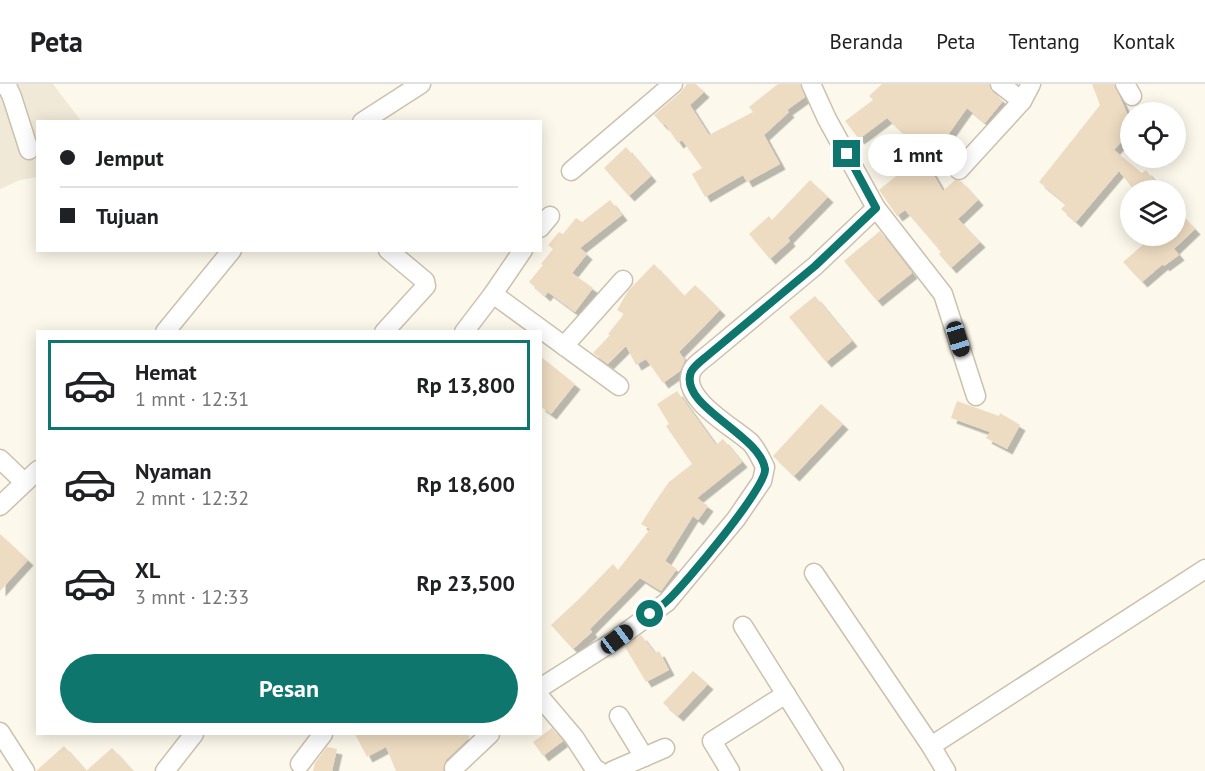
<!DOCTYPE html>
<html lang="id">
<head>
<meta charset="utf-8">
<style>
	body { margin:0; font-family:"PT Sans",sans-serif; background:#f2f2f2; color:#202124; height:100vh; display:flex; flex-direction:column; font-size:22px; white-space:nowrap }
	* { box-sizing:border-box; margin:0 }
	p { font-size:20px; color:#757577 }
	.icon { flex:none; width:33px; height:33px; fill:none; stroke:currentColor; stroke-width:2; stroke-linecap:round; stroke-linejoin:round }
	.map { position:relative; flex:1; overflow:hidden }
	.side { position:absolute; left:36px; top:246px; width:506px; height:405px; display:flex; flex-direction:column; background:#fff; border-radius:0px; box-shadow:0 3px 15px #0003 }
	.side>* { flex:none }
	.guide { position:absolute; left:36px; top:36px; width:506px; height:132px; border-radius:0px; box-shadow:0 3px 15px #0003; display:grid; align-content:center; height:132px; padding:0 24px; background:#fff }
	.fabs { position:absolute; left:1120px; top:18px; display:grid; gap:12px }
	.fabs a { display:grid; place-items:center; width:66px; height:66px; border-radius:50%; background:#fff; box-shadow:0 3px 15px #0003; font-size:30px }
	.end { position:absolute; width:27px; height:27px; margin:-14px; border:8px solid #0f766e; background:#fff; box-shadow:0 0 0 3px #fff }
	.from { border-radius:50% }
	.bubble { position:absolute; height:42px; border-radius:21px; background:#fff; box-shadow:0 3px 15px #0003; font-size:20px; font-weight:700; line-height:42px; text-align:center }
	.car { position:absolute; width:18px; height:36px; margin:-18px -9px; border-radius:8px; box-shadow:0 0 4px 2px #0007; background:linear-gradient(#222 24%,#8ab4d8 0 40%,#222 0 76%,#8ab4d8 0 86%,#222 0) }
	.guide b { display:flex; align-items:center; gap:21px; height:57px; font-size:22px }
	.guide b+b { border-top:2px solid #e0e0e0 }
	.guide i { width:15px; height:15px; background:#202124 }
	ul { padding:10px 0 0; list-style:none }
	li { display:flex; align-items:center; gap:18px; height:90px; margin:0 12px 9px; padding:0 12px; border:3px solid transparent; border-radius:0px }
	li div { flex:1 }
	li b { display:block; font-size:22px }
	li em { font-style:normal; font-weight:700 }
	li.on { border-color:#0f766e }
	li>.icon { width:54px; height:54px; stroke-width:1.5 }
	.cta { display:flex; gap:12px; margin-top:auto; padding:12px 24px }
	.cta a { flex:1; height:69px; border-radius:36px; background:#0f766e; color:#fff; font-size:24px; font-weight:700; line-height:69px; text-align:center }
	header { display:flex; align-items:center; gap:36px; box-sizing:border-box; height:84px; padding:0 30px; background:#fff; border-bottom:2px solid #e0e0e0 }
	header strong { font-size:28px }
	nav { display:flex; gap:33px; margin-inline-start:auto; font-size:21px }
	.map>svg:first-child { display:block }
	.residential { fill:#f0e9d7 }
	.building { fill:#eedcc2; filter:url(#shadow) }
	.lines { fill:none; stroke-linecap:round; stroke-linejoin:round }
	.minor-casing { stroke:#ccc1ae; stroke-width:21 }
	.minor { stroke:#fff; stroke-width:18 }
	.route { stroke:#0f766e; stroke-width:8 }
</style>
</head>
<body>
<header>
<strong>Peta</strong>
<nav><a>Beranda</a><a>Peta</a><a>Tentang</a><a>Kontak</a></nav>
</header>
<div class="map">
<svg width="1205" height="687" viewBox="0 0 1205 687">
	<defs>
		<filter id="shadow"><feDropShadow dx="5.5" dy="5.5" stdDeviation="0" flood-color="#0004"/></filter>
	</defs>
	<rect width="100%" height="100%" fill="#fcf8eb"/>
	<!-- residential -->
	<path class="residential" d="M0,0H53L81,37L38,38L37,93L20,96L0,105Z"/>
	<!-- building -->
	<g class="building">
		<path d="M687,0H696L704,8L690,21L709,51L753,28L749,23L778,0H800L805,13L787,26L789,28L764,51L780,80L747,98L743,91L705,113L692,90L702,84L682,56L678,59L665,40L663,41L654,31L680,9Z"/>
		<path d="M882,0H989L993,8L1003,17L985,39L967,24L931,75L887,34L859,55L845,37L873,16L869,12Z"/>
		<path d="M1092,0H1114L1131,38V47L1114,66L1142,89L1146,86L1162,106H1134L1119,87L1076,138L1061,125L1066,120L1039,98L1100,21Z"/>
		<path d="M626,63L651,92L629,112L604,84Z"/>
		<path d="M924,74L943,107L955,96L961,97L978,116L958,135L980,158L951,184L939,170L941,168L905,126L897,132L879,106L902,87Z"/>
		<path d="M810,96L828,113L788,154L790,157L770,175L749,150L769,132L772,136Z"/>
		<path d="M610,116L622,131L580,164L587,170L572,189L593,204L575,228L548,208L545,212L529,198L543,181L541,180L553,165L548,161L559,148L563,150L576,134L582,138Z"/>
		<path d="M1176,125L1195,145L1174,165L1179,171L1164,182L1163,180L1142,198L1123,178L1153,152H1176Z"/>
		<path d="M880,147L912,189L877,217L844,177Z"/>
		<path d="M654,180L684,212L695,201L720,226L679,268L685,276L680,287L663,299L646,275L636,281L626,262L608,280L593,269L610,251L608,250L624,230L617,226L628,207Z"/>
		<path d="M815,212L852,257L826,278L789,233Z"/>
		<path d="M540,272L575,300L551,330L540,322Z"/>
		<path d="M677,307L716,361L723,355L742,378L697,414L708,422L698,436L693,432L665,477L677,485L661,507L640,494L590,545L592,548L573,565L551,541L580,514L613,480L618,486L650,445L641,440L655,418L669,398L692,380L666,342L669,340L657,320Z"/>
		<path d="M957,317L999,332L1000,329L1020,341L1007,365L986,354L990,348L951,334Z"/>
		<path d="M821,320L843,340L794,392L773,372Z"/>
		<path d="M0,450L28,476L0,507Z"/>
		<path d="M641,551L655,569L659,567L669,586L646,598L625,563Z"/>
		<path d="M693,587L708,600L678,632L663,619Z"/>
		<path d="M552,644L563,657L543,672L533,658Z"/>
		<path d="M355,650H467L470,653L446,676L443,687H396L386,663L367,673Z"/>
		<path d="M64,662L86,687L112,664L133,687H36Z"/>
		<path d="M327,663L337,665L332,687H313L315,679Z"/>
	</g>
	<g class="lines">
		<!-- minor casing -->
		<g class="minor-casing">
			<g id="minor">
				<path d="M1,0L8,4L12,13L29,66"/>
				<path d="M811,0L827,35L876,124L943,210L976,312"/>
				<path d="M1000,0L1022,17"/>
				<path d="M1125,0L1132,12"/>
				<path d="M362,38L421,0"/>
				<path d="M959,86L1022,17L1031,0"/>
				<path d="M571,87L673,0"/>
				<path d="M540,144L550,132"/>
				<path d="M493,210L523,166"/>
				<path d="M165,248L232,166"/>
				<path d="M384,248L426,202L425,197L388,166"/>
				<path d="M464,248L493,210L619,302"/>
				<path d="M564,262L623,196"/>
				<path d="M0,375L24,398"/>
				<path d="M0,422L38,386"/>
				<path d="M814,489L931,662"/>
				<path d="M743,542L834,687"/>
				<path d="M540,604L617,555L667,518L736,435L762,397L765,383C761,375 757,366 751,359C735,344 681,315 691,289C693,282 701,277 707,272L815,182L876,124"/>
				<path d="M540,613L574,653L594,684L599,687"/>
				<path d="M619,632L644,673"/>
				<path d="M0,648L25,687"/>
				<path d="M300,680L323,650"/>
				<path d="M454,684L490,650"/>
				<path d="M165,687L194,650"/>
				<path d="M612,687L665,664"/>
				<path d="M730,687L712,657L786,610"/>
				<path d="M946,687L931,662L1205,485"/>
			</g>
		</g>
		<!-- minor -->
		<use href="#minor" class="minor"/>
	</g>
	<g class="lines">
		<!-- route -->
		<path class="route" d="M650,530C656,526 663,521 668,516C685,500 767,403 765,385C760,350 678,322 691,288C694,282 701,277 707,272L815,182L876,124L847,70"/>
	</g>
</svg>
<div class="fabs">
<a><svg class="icon" aria-label="locate" viewBox="0 0 24 24"><circle cx="12" cy="12" r="6"/><path d="M12 2v4M12 18v4M2 12h4M18 12h4"/></svg></a>
<a><svg class="icon" aria-label="layers" viewBox="0 0 24 24"><path d="M12 4l9 5-9 5-9-5zM3 14l9 5 9-5"/></svg></a>
</div>
<i class="end from" style="left:650px;top:530px"></i>
<i class="end" style="left:847px;top:70px"></i>
<div class="bubble" style="left:868px;top:50px;width:99px">1 mnt</div>
<i class="car" style="left:958px;top:255px;rotate:163deg"></i>
<i class="car" style="left:617px;top:555px;rotate:53deg"></i>
<div class="guide">
<b><i class="from"></i>Jemput</b>
<b><i></i>Tujuan</b>
</div>
<section class="side">
<ul>
<li class="on"><svg class="icon" aria-label="car" viewBox="0 0 24 24"><path d="M5 17H2v-5l4-1 3-4h7l3 4 3 1v5h-3M9 17h6M6 11h13"/><circle cx="7" cy="17" r="2"/><circle cx="17" cy="17" r="2"/></svg><div><b>Hemat</b><p>1 mnt · 12:31</p></div><em>Rp 13,800</em></li>
<li><svg class="icon" aria-label="car" viewBox="0 0 24 24"><path d="M5 17H2v-5l4-1 3-4h7l3 4 3 1v5h-3M9 17h6M6 11h13"/><circle cx="7" cy="17" r="2"/><circle cx="17" cy="17" r="2"/></svg><div><b>Nyaman</b><p>2 mnt · 12:32</p></div><em>Rp 18,600</em></li>
<li><svg class="icon" aria-label="car" viewBox="0 0 24 24"><path d="M5 17H2v-5l4-1 3-4h7l3 4 3 1v5h-3M9 17h6M6 11h13"/><circle cx="7" cy="17" r="2"/><circle cx="17" cy="17" r="2"/></svg><div><b>XL</b><p>3 mnt · 12:33</p></div><em>Rp 23,500</em></li>
</ul>
<div class="cta"><a>Pesan</a></div>
</section>
</div>
</body>
</html>
